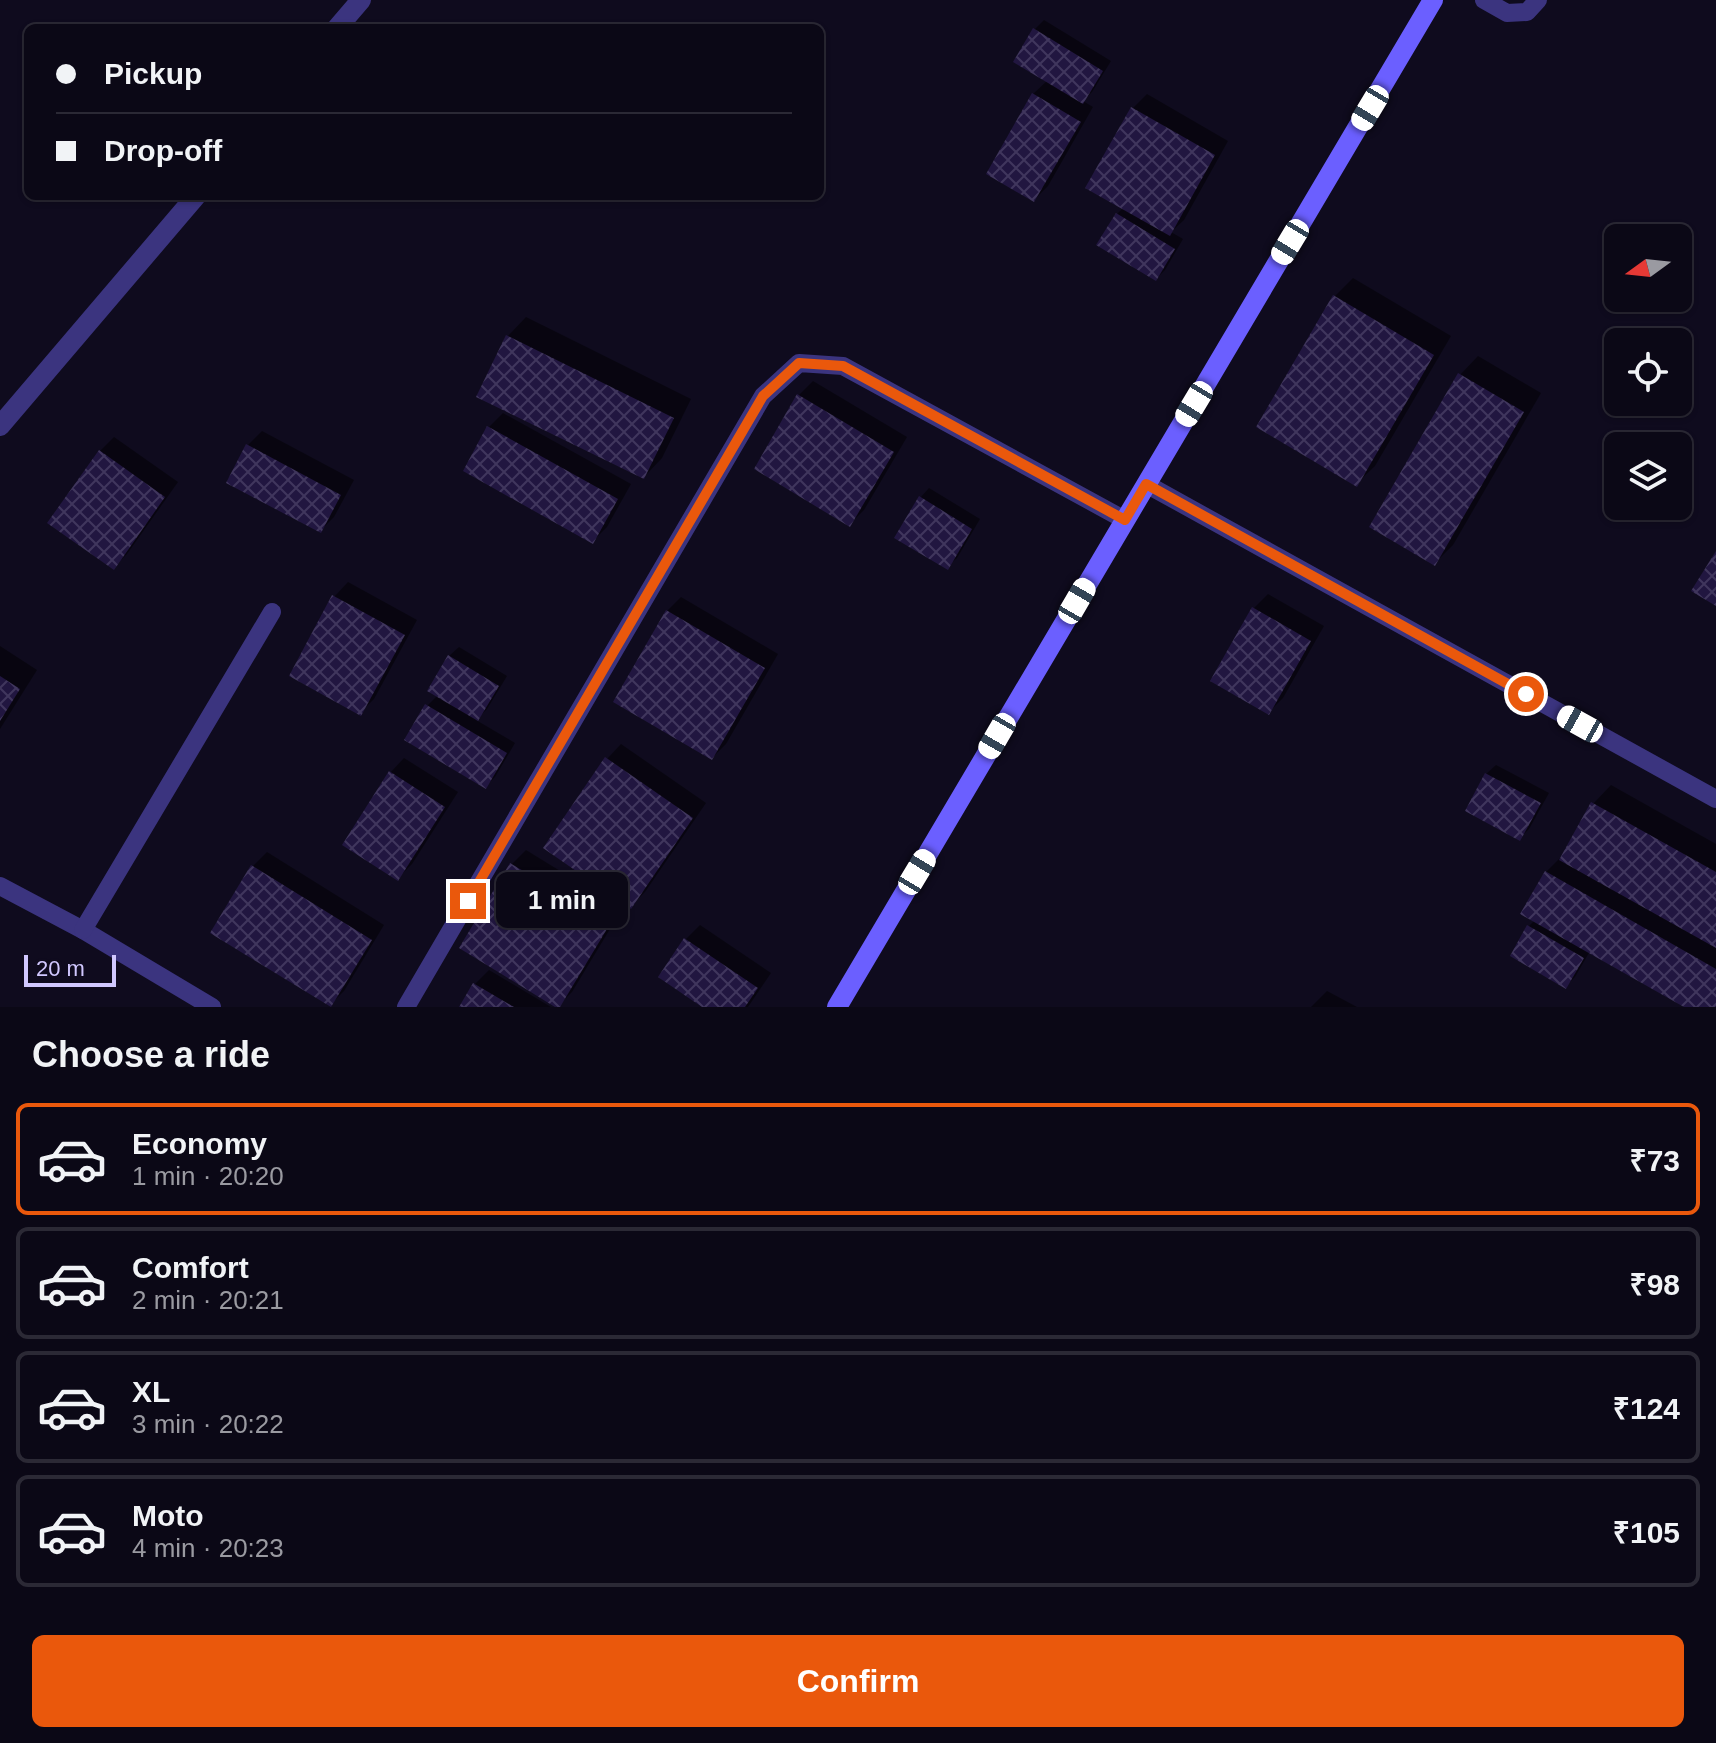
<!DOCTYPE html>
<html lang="en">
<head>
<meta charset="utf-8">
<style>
	body { margin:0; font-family:Arial,sans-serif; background:#191623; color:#f1f3f6; height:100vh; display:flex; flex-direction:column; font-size:30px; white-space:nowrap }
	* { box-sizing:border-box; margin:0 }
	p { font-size:26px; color:#9a9aa1 }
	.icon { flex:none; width:44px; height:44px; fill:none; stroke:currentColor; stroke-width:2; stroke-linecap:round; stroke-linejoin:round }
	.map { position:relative; height:1007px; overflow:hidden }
	.sheet { display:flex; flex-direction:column; background:#0b0816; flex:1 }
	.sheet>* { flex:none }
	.top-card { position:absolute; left:24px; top:24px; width:800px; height:176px; border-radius:12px; box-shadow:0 2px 6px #0004,0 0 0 2px #2b2935; display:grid; align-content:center; height:176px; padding:0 32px; background:#0b0816 }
	.needle { width:52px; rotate:255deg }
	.buttons { position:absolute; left:1604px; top:224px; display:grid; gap:16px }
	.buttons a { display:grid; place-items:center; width:88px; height:88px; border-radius:12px; background:#0b0816; box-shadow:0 2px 6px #0004,0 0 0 2px #2b2935; font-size:40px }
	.scale { position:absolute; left:24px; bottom:20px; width:92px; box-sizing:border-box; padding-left:8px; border:4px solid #d1c8ff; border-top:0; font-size:22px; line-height:28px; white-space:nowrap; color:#d1c8ff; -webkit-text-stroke:6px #0f0b1e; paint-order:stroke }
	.end { position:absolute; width:36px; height:36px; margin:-18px; border:10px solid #ea580c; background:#fff; box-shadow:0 0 0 4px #fff }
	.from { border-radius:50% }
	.bubble { position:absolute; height:56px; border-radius:12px; background:#0b0816; box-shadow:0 2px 6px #0004,0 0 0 2px #2b2935; font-size:26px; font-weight:700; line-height:56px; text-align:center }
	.car { position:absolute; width:24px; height:48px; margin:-24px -12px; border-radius:10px; box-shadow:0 0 6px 2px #0007; background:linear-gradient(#fff 24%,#345 0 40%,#fff 0 76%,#345 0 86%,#fff 0) }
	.top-card b { display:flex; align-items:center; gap:28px; height:76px; font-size:30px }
	.top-card b+b { border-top:2px solid #2b2935 }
	.top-card i { width:20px; height:20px; background:#f1f3f6 }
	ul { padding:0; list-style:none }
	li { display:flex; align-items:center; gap:24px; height:112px; margin:0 16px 12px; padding:0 16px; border:4px solid #2b2935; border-radius:12px }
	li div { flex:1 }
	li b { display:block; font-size:30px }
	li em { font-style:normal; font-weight:700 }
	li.current { border-color:#ea580c }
	li>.icon { width:72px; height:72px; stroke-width:1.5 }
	h2 { padding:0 32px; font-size:36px; line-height:96px }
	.primary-button { display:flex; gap:16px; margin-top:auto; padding:16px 32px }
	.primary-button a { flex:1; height:92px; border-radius:12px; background:#ea580c; color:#fff; font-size:32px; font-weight:700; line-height:92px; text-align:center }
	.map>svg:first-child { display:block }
	.shadow { fill:#0007 }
	.building { fill:url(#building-cross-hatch) }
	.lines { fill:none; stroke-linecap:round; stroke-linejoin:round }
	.lane { stroke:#3b347f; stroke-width:18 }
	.street { stroke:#3b347f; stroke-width:20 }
	.secondary { stroke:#6b5fff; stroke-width:20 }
	.route { stroke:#ea580c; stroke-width:10 }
</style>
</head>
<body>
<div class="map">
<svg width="1716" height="1007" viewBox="0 0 1716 1007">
	<defs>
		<pattern id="building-cross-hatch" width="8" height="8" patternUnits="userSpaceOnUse" patternTransform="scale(2)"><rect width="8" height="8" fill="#211640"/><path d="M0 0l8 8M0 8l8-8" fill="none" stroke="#40365d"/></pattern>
	</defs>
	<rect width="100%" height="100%" fill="#0f0b1e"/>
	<!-- shadow -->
	<g class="shadow">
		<path d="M1044,20L1111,61L1092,92L1083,101L1093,107L1048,186L1034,200L1033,94L1048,80L1034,30Z"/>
		<path d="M1147,94L1228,141L1184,220L1171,232L1183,239L1165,270L1156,279L1117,214L1124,207L1088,187L1133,108Z"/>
		<path d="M1353,278L1451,336L1375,466L1356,484L1335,296Z"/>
		<path d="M526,317L691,399L662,458L644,477L479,396L508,336Z"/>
		<path d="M1478,356L1541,393L1453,545L1434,564L1460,375Z"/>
		<path d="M813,381L907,437L864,510L850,524L799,395Z"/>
		<path d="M503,413L631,484L607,527L593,541L489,427Z"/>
		<path d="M262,431L354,480L334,517L320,531L248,445Z"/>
		<path d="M114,437L178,482L127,554L113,568L100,451Z"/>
		<path d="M929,488L980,519L957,558L947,567L920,498Z"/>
		<path d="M348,582L417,620L374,699L360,713L334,597Z"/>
		<path d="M1268,594L1324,626L1283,698L1269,712L1212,680L1254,608Z"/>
		<path d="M681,597L778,654L726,744L712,758L667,611Z"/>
		<path d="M0,646L37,670L0,729Z"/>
		<path d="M459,647L507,676L487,709L476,720L515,743L495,777L486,786L427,706L438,695L449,656Z"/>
		<path d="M621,744L706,803L645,892L631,906L607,759Z"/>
		<path d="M404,758L458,792L412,864L398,878L390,773Z"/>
		<path d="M1496,765L1549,793L1529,829L1520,838L1486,774Z"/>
		<path d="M1611,785L1716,844V1007H1688L1590,951L1575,977L1566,986L1528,927L1535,920L1546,872L1565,853L1593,804Z"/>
		<path d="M526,850L622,909L572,992L558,1006L512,864Z"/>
		<path d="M267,852L384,925L344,991L330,1005L253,866Z"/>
		<path d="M700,925L771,973L748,1007H705L661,977L686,939Z"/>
		<path d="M489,970L551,1007H461L475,984Z"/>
		<path d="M1327,991L1357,1007H1311Z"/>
	</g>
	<!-- building -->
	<g class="building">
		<path d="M1033,28L1103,71L1083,104L1013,62Z"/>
		<path d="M1032,93L1081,122L1034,202L986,174Z"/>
		<path d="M1131,107L1215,155L1170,236L1085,188Z"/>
		<path d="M1116,213L1175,249L1156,281L1096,245Z"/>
		<path d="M1333,295L1434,355L1357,487L1256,427Z"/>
		<path d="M506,335L674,418L644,479L476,397Z"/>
		<path d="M1458,373L1524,412L1435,566L1369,527Z"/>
		<path d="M797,394L894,452L850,527L754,469Z"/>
		<path d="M487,426L618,499L593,544L463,471Z"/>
		<path d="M246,444L341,495L321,533L226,483Z"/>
		<path d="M99,450L165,497L114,570L47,523Z"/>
		<path d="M919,496L972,529L948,570L894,538Z"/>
		<path d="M1716,551V606L1691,591Z"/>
		<path d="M332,595L405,635L361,716L289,676Z"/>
		<path d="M1252,607L1311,641L1269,715L1210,681Z"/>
		<path d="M666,610L765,668L712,760L613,702Z"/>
		<path d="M448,655L499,686L478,721L427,691Z"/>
		<path d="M0,676L20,689L0,721Z"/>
		<path d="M425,704L507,753L486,789L404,740Z"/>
		<path d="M605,757L693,818L631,909L543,848Z"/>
		<path d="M389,771L445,807L398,881L342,845Z"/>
		<path d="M1485,773L1541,803L1520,841L1465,811Z"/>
		<path d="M1591,802L1716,872V948L1559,860Z"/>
		<path d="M510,863L610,924L560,1007H555L459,948Z"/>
		<path d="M251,865L372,940L331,1007L210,933Z"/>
		<path d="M1545,871L1716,969V1007H1684L1520,914Z"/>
		<path d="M1527,925L1584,958L1566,989L1510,956Z"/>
		<path d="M684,938L758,988L745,1007H702L658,977Z"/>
		<path d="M473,983L514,1007H459Z"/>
	</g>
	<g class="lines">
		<!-- lane -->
		<g class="lane">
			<path d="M1484,0L1507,13L1527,12L1538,0"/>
			<path d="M1146,484L1716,799"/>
			<path d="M0,886L83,930L212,1007"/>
			<path d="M83,930L272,612"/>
			<path d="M406,1007L763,396L799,363L843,366L1125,520"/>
		</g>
		<!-- street -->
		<g class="street">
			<path d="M337,28L361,0"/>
			<path d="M0,426L196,196"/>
		</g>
		<!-- secondary -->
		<path class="secondary" d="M837,1007L1433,0"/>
	</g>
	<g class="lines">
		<!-- route -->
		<path class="route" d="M468,901L763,396L799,363L843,366L1125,520L1146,484L1526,694"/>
	</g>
</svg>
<div class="buttons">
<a><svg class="needle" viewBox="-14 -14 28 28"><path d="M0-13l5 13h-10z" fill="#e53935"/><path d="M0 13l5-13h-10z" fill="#9a9aa1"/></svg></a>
<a><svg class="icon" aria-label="locate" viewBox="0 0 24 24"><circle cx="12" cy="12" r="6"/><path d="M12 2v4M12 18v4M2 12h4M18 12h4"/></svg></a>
<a><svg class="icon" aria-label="layers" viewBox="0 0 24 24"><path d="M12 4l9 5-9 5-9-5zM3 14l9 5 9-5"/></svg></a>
</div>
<div class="scale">20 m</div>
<i class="end from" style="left:1526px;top:694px"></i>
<i class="end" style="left:468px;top:901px"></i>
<div class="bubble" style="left:496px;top:872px;width:132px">1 min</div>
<i class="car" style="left:1370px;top:108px;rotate:211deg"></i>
<i class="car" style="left:1290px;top:242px;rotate:211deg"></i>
<i class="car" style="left:1194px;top:404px;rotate:211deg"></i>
<i class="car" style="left:1077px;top:601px;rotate:30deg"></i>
<i class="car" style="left:1580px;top:724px;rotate:299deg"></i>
<i class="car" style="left:997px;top:736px;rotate:210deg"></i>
<i class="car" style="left:917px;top:872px;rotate:31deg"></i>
<div class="top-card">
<b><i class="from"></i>Pickup</b>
<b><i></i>Drop-off</b>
</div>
</div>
<section class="sheet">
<h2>Choose a ride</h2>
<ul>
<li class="current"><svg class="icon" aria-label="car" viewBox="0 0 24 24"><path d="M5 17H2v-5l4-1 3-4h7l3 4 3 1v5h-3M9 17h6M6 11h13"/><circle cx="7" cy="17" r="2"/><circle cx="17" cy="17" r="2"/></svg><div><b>Economy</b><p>1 min · 20:20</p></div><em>₹73</em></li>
<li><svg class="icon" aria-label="car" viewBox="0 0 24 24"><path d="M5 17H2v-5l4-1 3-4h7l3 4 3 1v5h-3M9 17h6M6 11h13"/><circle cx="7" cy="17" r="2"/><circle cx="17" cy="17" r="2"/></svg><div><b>Comfort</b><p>2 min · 20:21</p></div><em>₹98</em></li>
<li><svg class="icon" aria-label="car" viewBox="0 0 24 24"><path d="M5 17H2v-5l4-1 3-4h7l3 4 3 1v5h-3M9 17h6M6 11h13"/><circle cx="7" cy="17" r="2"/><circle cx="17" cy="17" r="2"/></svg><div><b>XL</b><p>3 min · 20:22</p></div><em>₹124</em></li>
<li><svg class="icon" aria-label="car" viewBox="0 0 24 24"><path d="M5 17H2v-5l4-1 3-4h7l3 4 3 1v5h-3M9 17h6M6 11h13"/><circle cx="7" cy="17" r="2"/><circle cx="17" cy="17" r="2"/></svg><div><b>Moto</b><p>4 min · 20:23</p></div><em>₹105</em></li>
</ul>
<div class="primary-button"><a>Confirm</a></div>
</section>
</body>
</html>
